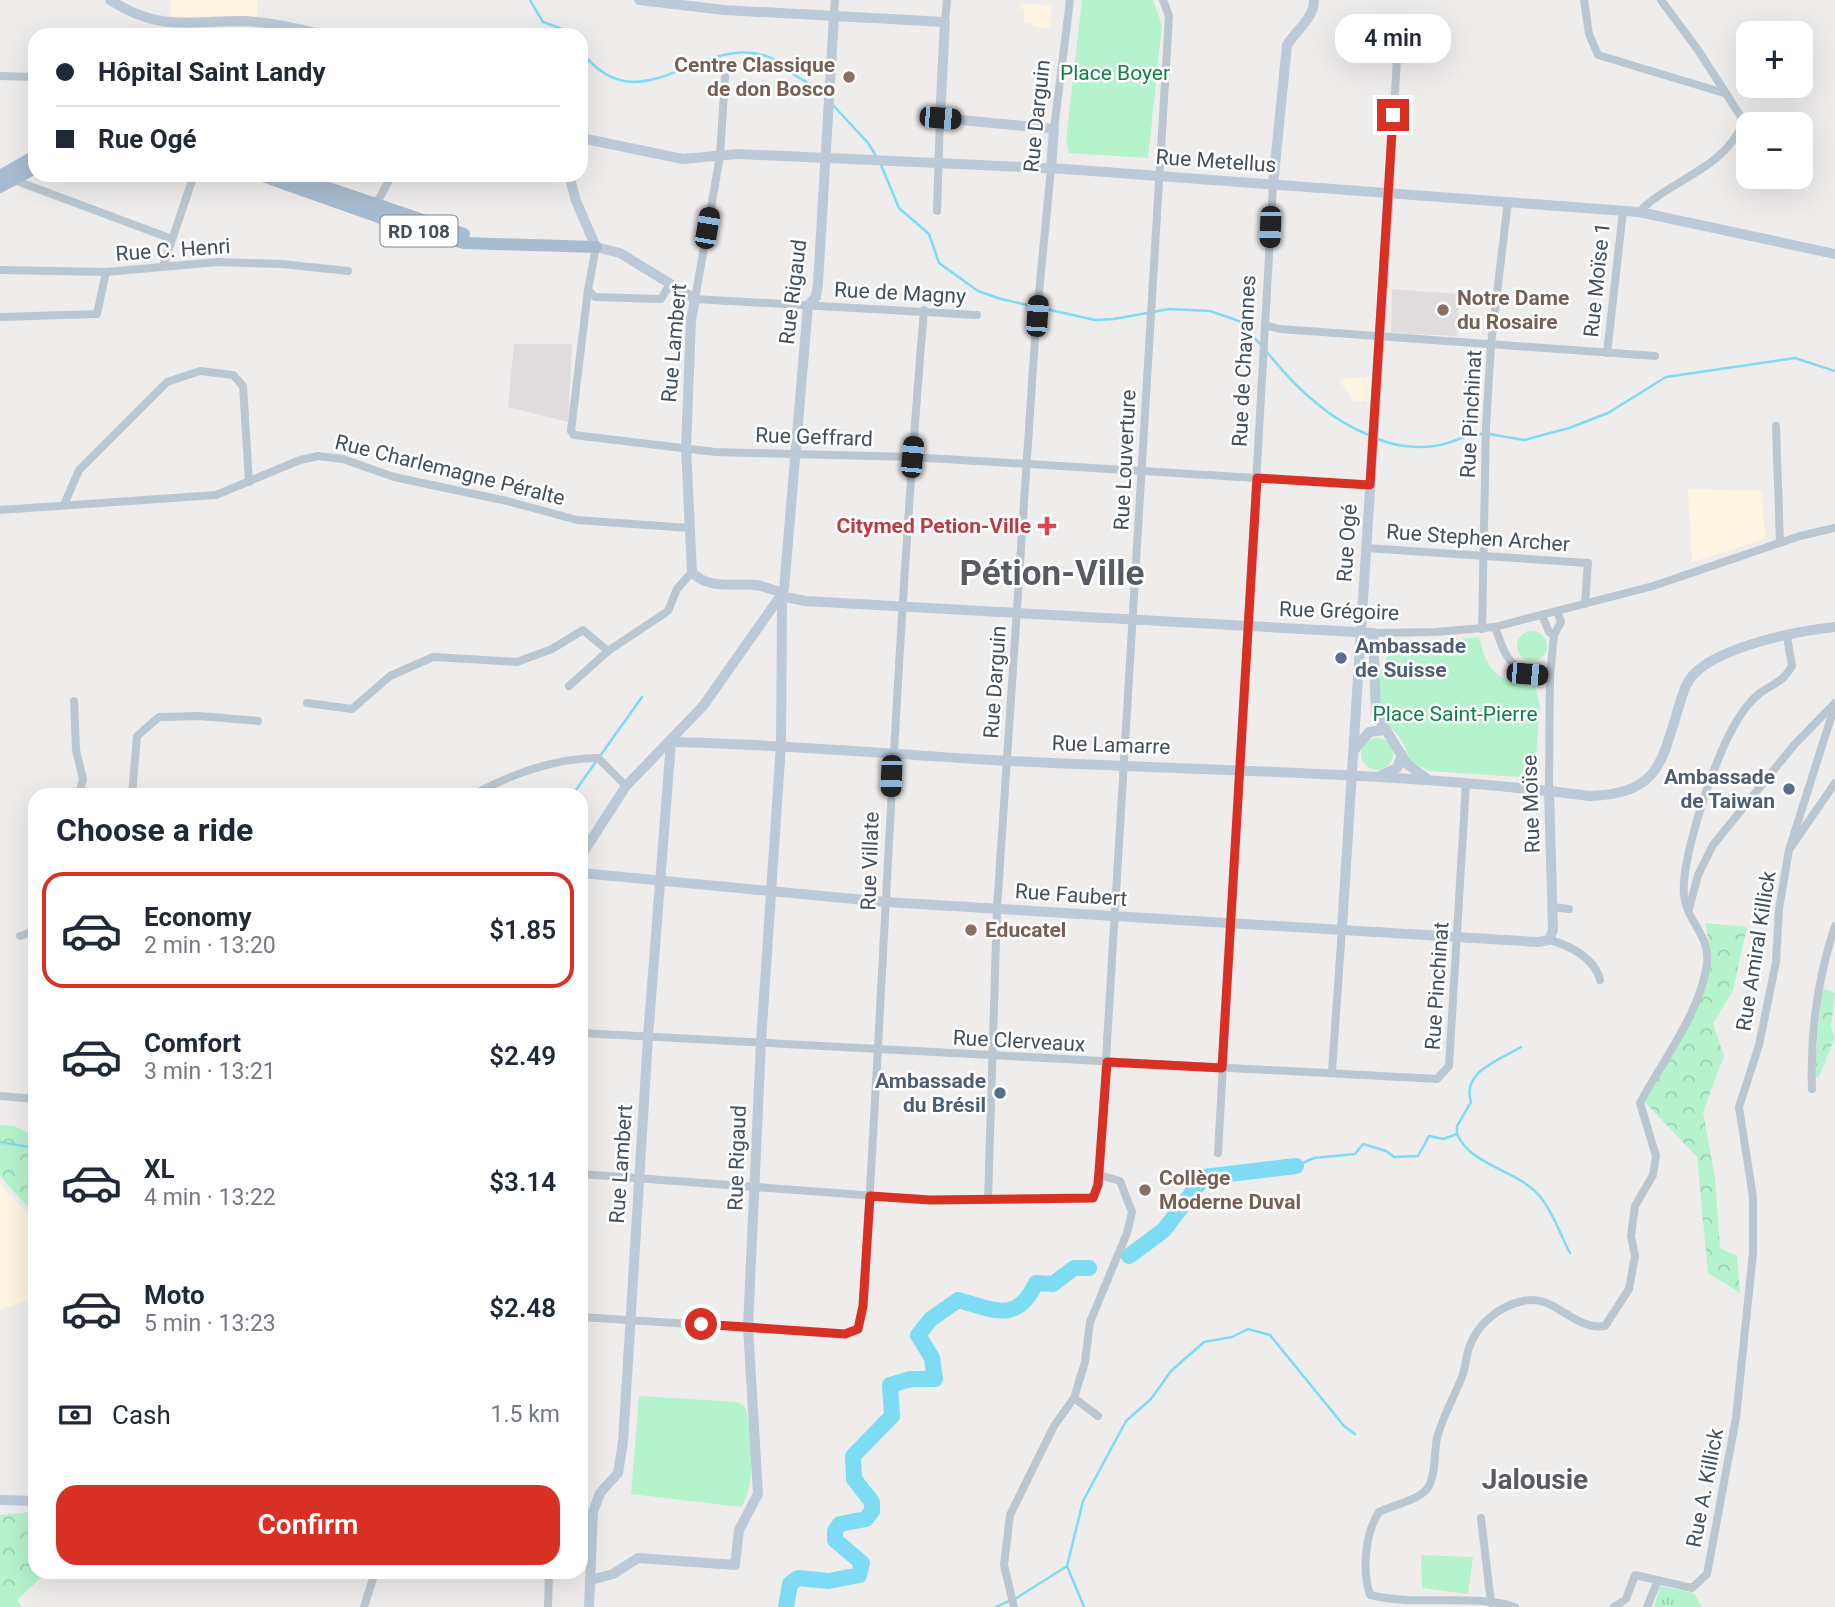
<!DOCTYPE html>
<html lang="en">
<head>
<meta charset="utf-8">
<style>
	body { margin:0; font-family:Roboto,sans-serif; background:#f6f6f7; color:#1f2937; height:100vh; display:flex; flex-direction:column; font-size:26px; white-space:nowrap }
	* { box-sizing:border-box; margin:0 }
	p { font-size:23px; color:#747a83 }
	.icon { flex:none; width:38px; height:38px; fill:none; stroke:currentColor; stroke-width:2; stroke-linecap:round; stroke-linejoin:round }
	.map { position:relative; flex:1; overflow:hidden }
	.drawer { position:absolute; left:28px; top:788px; width:560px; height:791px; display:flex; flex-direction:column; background:#fff; border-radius:21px; box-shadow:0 7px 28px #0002 }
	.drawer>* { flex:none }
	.hud { position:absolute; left:28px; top:28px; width:560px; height:154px; border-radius:21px; box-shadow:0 7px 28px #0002; display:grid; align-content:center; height:154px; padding:0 28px; background:#fff }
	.fabs { position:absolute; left:1736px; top:21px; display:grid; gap:14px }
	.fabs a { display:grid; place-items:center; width:77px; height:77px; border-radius:14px; background:#fff; box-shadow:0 7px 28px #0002; font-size:35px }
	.end { position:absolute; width:32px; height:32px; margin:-16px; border:9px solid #d93025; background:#fff; box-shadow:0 0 0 4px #fff }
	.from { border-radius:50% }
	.bubble { position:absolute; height:49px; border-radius:21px; background:#fff; box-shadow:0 7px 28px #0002; font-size:23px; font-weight:600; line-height:49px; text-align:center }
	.car { position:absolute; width:21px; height:42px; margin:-21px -10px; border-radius:9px; box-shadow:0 0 5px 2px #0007; background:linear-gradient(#222 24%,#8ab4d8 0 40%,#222 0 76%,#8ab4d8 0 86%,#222 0) }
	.hud b { display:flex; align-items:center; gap:24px; height:66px; font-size:26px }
	.hud b+b { border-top:2px solid #e0e1e3 }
	.hud i { width:18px; height:18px; background:#1f2937 }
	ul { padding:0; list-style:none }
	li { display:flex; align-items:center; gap:21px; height:116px; margin:0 14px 10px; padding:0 14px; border:4px solid transparent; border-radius:21px }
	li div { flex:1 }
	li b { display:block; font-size:26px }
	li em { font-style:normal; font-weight:600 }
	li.selected { border-color:#d93025 }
	li>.icon { width:63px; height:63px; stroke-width:1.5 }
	h2 { padding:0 28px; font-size:32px; line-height:84px }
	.pay { display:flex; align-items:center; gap:18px; height:77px; padding:0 28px; font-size:26px }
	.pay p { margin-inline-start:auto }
	.cta { display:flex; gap:14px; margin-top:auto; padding:14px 28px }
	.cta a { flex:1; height:80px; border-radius:21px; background:#d93025; color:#fff; font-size:28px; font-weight:600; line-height:80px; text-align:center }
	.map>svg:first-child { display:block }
	.commercial { fill:#fdf5e1 }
	.education { fill:#e0dcde }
	.grass { fill:url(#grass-tufts) }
	.forest { fill:url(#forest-crowns) }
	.park { fill:#b4f3cc }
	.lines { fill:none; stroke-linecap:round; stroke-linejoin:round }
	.stream { stroke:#7ddcf4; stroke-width:2.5 }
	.river { stroke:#7ddcf4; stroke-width:16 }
	.street { stroke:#bbc7d0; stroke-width:8 }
	.secondary { stroke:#bccad8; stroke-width:10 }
	.primary { stroke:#a8bccf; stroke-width:12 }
	.route { stroke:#d93025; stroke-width:9 }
	.education-dot { fill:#8d6e63; stroke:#fff; stroke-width:2.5 }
	.health-dot { fill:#e0444e; stroke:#fff; stroke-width:2.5 }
	.service-dot { fill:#5c6f8a; stroke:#fff; stroke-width:2.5 }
	.labels { text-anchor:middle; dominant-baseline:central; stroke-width:5; stroke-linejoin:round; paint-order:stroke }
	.shield { fill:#fff; stroke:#7b848c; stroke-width:2 }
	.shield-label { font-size:19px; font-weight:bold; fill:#43505b }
	.education-label { font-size:21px; font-weight:bold; fill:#785e54; stroke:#fff; text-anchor:start }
	.park-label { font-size:21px; fill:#0d8247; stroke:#fff }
	.street-label { font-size:21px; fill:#43505b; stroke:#fff }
	.health-label { font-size:21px; font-weight:bold; fill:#be3a42; stroke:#fff; text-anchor:end }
	.service-label { font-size:21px; font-weight:bold; fill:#4e5e75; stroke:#fff; text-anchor:end }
	.district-label { font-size:28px; font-weight:bold; fill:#585c62; stroke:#fff }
	.town-label { font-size:35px; font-weight:bold; fill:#585c62; stroke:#fff }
</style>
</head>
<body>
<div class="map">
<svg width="1835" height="1607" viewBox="0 0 1835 1607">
	<defs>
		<pattern id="grass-tufts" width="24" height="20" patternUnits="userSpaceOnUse" patternTransform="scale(1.75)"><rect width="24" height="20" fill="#b4f3cc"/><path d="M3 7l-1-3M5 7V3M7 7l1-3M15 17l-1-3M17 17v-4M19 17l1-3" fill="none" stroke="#9cd2b1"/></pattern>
		<pattern id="forest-crowns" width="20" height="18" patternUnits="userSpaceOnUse" patternTransform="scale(1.75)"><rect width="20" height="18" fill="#b4f3cc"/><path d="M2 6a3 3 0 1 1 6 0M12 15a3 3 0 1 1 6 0" fill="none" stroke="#9cd2b1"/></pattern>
	</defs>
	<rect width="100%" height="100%" fill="#efecec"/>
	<!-- commercial -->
	<g class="commercial">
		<path d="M172,0H257L258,17L270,19L267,30L167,34Z"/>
		<path d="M1020,3L1051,6L1050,28L1033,27V23L1023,22L1025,9H1020Z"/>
		<path d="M1378,375L1376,403L1353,401L1339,380Z"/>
		<path d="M1688,489L1762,491L1765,539L1692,562Z"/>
		<path d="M0,1183L35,1222V1304L24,1302L0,1310Z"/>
	</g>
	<!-- education -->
	<g class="education">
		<path d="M1392,289L1459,294L1457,336L1391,333Z"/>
		<path d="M514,344H572L568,422L508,407Z"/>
	</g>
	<!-- grass -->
	<path class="grass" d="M1660,1586L1694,1593L1702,1607H1654Z"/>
	<!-- forest -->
	<g class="forest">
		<path d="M1705,923L1747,927L1733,990L1713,1024L1724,1056L1703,1112L1715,1178L1720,1248L1737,1256L1740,1293L1708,1273L1697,1157L1645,1102L1703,990L1711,954Z"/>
		<path d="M1822,988L1835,993L1831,1027L1835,1037L1819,1077H1814Z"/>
		<path d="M0,1125L14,1126L35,1136V1215L0,1176Z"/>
		<path d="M31,1512L35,1521V1572H47L17,1600L22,1607H0V1515Z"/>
	</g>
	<!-- park -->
	<g class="park">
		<path d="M1082,0H1153L1162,26L1148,158L1069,153L1066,140Z"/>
		<circle cx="1532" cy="646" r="15"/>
		<path d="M1479,637C1488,675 1498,680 1535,687L1540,705L1535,769L1519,777L1429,771L1410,761C1405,744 1399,733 1384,723C1377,696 1374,663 1398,645Z"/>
		<circle cx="1377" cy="754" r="16"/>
		<path d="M639,1396L738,1402L745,1407C753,1431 756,1486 741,1507L631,1494Z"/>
		<path d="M1421,1555L1473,1557L1468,1594L1422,1588Z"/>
	</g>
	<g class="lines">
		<!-- stream -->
		<g class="stream">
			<path d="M530,0L543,22L565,30L569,35"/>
			<path d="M581,51C639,128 698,34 766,56C777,59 784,67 793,74C803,81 815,85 824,95"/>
			<path d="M833,105L868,143L876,156"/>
			<path d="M881,165L899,208L929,234L939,263L978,291L1001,299L1095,320L1114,319L1169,309L1210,311L1239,321L1260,344"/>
			<path d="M1267,352C1294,386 1328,419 1369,435"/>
			<path d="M1489,434L1524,440L1569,428L1608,413L1666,377L1795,358L1835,371"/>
			<path d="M1378,439C1399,448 1429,450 1451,442C1465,437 1466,434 1483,434"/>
			<path d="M573,794L642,697"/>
			<path d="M1457,1134C1472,1168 1520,1169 1542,1199C1554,1215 1561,1236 1570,1253"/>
			<path d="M0,1142L35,1148"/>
			<path d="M1296,1166L1314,1158L1355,1154L1363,1144L1386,1151L1394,1157L1418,1156L1429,1136L1443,1139L1457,1134V1126L1471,1102C1461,1071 1502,1059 1521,1047"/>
			<path d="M1067,1566L1083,1501L1126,1421L1151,1399L1171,1371L1204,1342L1232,1337L1248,1329L1270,1335L1344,1426L1355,1434"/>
			<path d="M1015,1599L1067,1566L1084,1607"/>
			<path d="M996,1607L1009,1601"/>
		</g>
		<!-- river -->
		<g class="river">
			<path d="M1129,1256L1164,1230L1204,1177L1296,1166"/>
			<path d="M786,1607L790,1584L798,1578L829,1581L859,1575L862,1563L835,1540V1531L840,1524L866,1519L872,1511V1502L854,1479L853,1456L892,1416L890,1385L911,1379H935L932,1358L918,1335L931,1319L958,1300C994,1310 1017,1324 1036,1283L1053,1284L1074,1268H1089"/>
		</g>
		<!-- street -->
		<g class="street">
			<path d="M1584,0L1589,34L1598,55L1724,93"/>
			<path d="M834,16L835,0"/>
			<path d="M945,22L947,0"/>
			<path d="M0,76L35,77"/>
			<path d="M725,77L720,156L695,299L977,315"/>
			<path d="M1054,129L1070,0"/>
			<path d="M14,180L172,239"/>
			<path d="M1389,192L1397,59"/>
			<path d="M375,206L392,175"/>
			<path d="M937,211L940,118"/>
			<path d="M1639,212C1670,180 1723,169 1742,125L1741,117L1698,50L1661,0"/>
			<path d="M596,247L588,290L571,431L574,435L715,452L912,457L1370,485"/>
			<path d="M163,266L194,175"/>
			<path d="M0,270L106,272L218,262L282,264L348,271"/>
			<path d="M588,290L595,297L661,299L670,284"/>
			<path d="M0,317L97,314L106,272"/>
			<path d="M1265,325L1280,329L1655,356"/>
			<path d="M1607,353L1623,211"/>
			<path d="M1776,426L1780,542"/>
			<path d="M64,505L79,470L167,382L200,371L233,375L243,386L249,482"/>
			<path d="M0,510L216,495L300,460L318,456L343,459L394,477L507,501L577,520L689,528"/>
			<path d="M1366,548L1588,563L1585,604"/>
			<path d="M1542,615L1549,632L1554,635"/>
			<path d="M1495,627C1507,661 1511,673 1550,676"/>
			<path d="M1482,629L1486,427L1491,344L1508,201"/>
			<path d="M1373,633L1435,632L1495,627L1653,586L1800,536L1835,528"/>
			<path d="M569,686L608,651L668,611L677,589L692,572"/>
			<path d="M74,701L76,750L83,779L79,794"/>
			<path d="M307,703L352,709L390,676L433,657L517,662L552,649L583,630L608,651"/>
			<path d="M1549,790L1550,676L1554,635L1561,622L1557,611"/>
			<path d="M132,794L137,736L159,717L199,716L258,721"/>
			<path d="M474,794C512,774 554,758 598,758L626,786"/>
			<path d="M1791,847L1835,783"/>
			<path d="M1553,907L1569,909"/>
			<path d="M1689,909L1698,875L1713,845L1794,745L1835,703"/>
			<path d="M20,936L35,931"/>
			<path d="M1549,940C1569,945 1595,958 1600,980"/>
			<path d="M581,1033L1437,1079L1449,1066L1466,783"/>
			<path d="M1332,1071L1342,928"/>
			<path d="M1812,1089C1810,1033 1817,980 1835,926"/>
			<path d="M0,1096L35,1099"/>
			<path d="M1218,1153L1273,185"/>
			<path d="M581,1174L930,1200L1093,1198L1099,1175L1169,16L1163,0"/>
			<path d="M988,1200L997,909L1036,323L1051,169"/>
			<path d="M581,1317L845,1334L858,1329L863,1306C884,974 896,642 924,310"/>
			<path d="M1074,1398L1098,1416"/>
			<path d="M1481,1518L1491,1603"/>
			<path d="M364,1607L375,1572"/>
			<path d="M548,1607L549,1572"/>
			<path d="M1014,1607L1004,1565L1010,1515L1054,1426L1074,1398L1085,1362L1090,1322L1127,1233L1132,1212L1120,1181L1099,1175"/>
			<path d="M1515,1607C1470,1593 1419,1607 1370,1595C1362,1571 1365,1533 1379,1512C1393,1505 1417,1501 1427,1489C1436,1477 1434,1453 1437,1438C1443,1415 1455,1396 1463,1374C1466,1365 1466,1356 1469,1348C1477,1324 1499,1306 1523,1301C1555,1293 1573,1331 1605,1326L1629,1289L1635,1256L1631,1236L1635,1206L1653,1175L1656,1156L1640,1103C1663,1060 1700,1013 1707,964C1711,936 1686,921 1684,895C1681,866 1703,798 1714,770C1723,746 1739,709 1760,693C1775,682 1781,684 1792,666L1787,637"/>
			<path d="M1614,1607L1626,1599L1635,1575L1692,1588L1707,1574L1736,1418L1753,1253V1197L1739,1107L1759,1045L1776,962L1779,909L1789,850L1835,705"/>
			<path d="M1647,1607L1658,1580"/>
		</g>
		<!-- secondary -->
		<g class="secondary">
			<path d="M110,0C160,32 189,21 242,21C269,22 297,28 324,35"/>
			<path d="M639,0L724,10L945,22L940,118L1054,129L1051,169"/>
			<path d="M581,138L683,159L738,154L1065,169L1639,212L1835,254"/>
			<path d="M569,175L576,201L596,247L620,253L695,299L691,320L686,448L692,572C708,590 734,583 756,585C763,586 770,589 777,591"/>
			<path d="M1273,185L1287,45C1296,30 1314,19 1314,0"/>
			<path d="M784,589L808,305L816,297L818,283L834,16"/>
			<path d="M786,597L805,601L1373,633L1376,714L1407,764L1426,778"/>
			<path d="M671,742C785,744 897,755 1009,761C1203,771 1397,771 1590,796C1661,793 1661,762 1680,703C1683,693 1686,682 1694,674C1721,646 1797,631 1835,627"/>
			<path d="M1355,749L1369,732L1385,730"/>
			<path d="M1380,776L1397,768L1402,755"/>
			<path d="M581,856L626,786L703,706L779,598"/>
			<path d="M581,873L886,902L1538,942L1549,940L1553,930L1549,790"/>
			<path d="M1342,928L1389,192"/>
			<path d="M0,1500L35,1501"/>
			<path d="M591,1580L613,1574L638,1558L735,1565L739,1530L758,1494L748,1327L761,1042L781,744L782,599"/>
			<path d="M589,1607L593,1512L600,1493L618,1473L623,1442L648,1037L671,742"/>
		</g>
		<!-- primary -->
		<g class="primary">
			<path d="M260,175L421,232L464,243L596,247"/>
			<path d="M290,175L464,234"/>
			<path d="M0,176L35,156"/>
			<path d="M0,187L35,168"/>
		</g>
	</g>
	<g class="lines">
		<!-- route -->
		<path class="route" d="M701,1324L845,1334L858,1329L863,1306L870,1196L930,1200L1093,1198L1098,1185L1107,1062L1222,1068L1257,478L1370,485L1393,115"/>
	</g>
	<!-- markers -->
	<g class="education-dot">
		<circle cx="849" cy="77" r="7"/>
		<circle cx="1443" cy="310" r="7"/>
		<circle cx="971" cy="930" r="7"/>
		<circle cx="1145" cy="1190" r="7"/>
	</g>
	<path class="health-dot" d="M1043.5 515.5h7v7h7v7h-7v7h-7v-7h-7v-7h7z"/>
	<g class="service-dot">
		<circle cx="1341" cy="658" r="7"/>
		<circle cx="1789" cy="789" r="7"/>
		<circle cx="1000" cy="1093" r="7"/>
	</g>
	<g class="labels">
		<!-- shield labels -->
		<rect class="shield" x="380.5" y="215.5" width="77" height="31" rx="5"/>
		<g class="shield-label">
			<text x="419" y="231">RD 108</text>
		</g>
		<!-- education labels -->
		<g class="education-label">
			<text x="835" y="65" text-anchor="end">Centre Classique<tspan x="835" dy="24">de don Bosco</tspan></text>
			<text x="1457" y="298">Notre Dame<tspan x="1457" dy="24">du Rosaire</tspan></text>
			<text x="985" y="930">Educatel</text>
			<text x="1159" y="1178">Collège<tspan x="1159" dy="24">Moderne Duval</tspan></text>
		</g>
		<!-- park labels -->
		<g class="park-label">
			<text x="1115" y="73">Place Boyer</text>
			<text x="1455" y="714">Place Saint-Pierre</text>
		</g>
		<!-- street labels -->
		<g class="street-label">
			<text transform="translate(1037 116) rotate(-84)">Rue Darguin</text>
			<text transform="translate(1216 161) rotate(4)">Rue Metellus</text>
			<text transform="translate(173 250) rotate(-4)">Rue C. Henri</text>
			<text transform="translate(1597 280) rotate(-84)">Rue Moïse 1</text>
			<text transform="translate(793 292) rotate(-83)">Rue Rigaud</text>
			<text transform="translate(900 293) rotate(3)">Rue de Magny</text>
			<text transform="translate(674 343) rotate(-85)">Rue Lambert</text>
			<text transform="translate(1244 361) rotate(-87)">Rue de Chavannes</text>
			<text transform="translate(1471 414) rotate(-87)">Rue Pinchinat</text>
			<text transform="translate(814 437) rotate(2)">Rue Geffrard</text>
			<text transform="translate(1125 460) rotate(-87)">Rue Louverture</text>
			<text transform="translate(450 470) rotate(14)">Rue Charlemagne Péralte</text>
			<text transform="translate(1478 538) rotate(4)">Rue Stephen Archer</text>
			<text transform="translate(1347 543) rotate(-86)">Rue Ogé</text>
			<text transform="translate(1339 611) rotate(2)">Rue Grégoire</text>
			<text transform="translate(995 682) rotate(-86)">Rue Darguin</text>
			<text transform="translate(1111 745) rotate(2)">Rue Lamarre</text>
			<text transform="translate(1531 804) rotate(-92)">Rue Moïse</text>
			<text transform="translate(870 861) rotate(-88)">Rue Villate</text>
			<text transform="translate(1071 895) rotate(4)">Rue Faubert</text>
			<text transform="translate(1756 951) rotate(-81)">Rue Amiral Killick</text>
			<text transform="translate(1437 986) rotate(-86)">Rue Pinchinat</text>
			<text transform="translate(1019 1041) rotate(3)">Rue Clerveaux</text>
			<text transform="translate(737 1158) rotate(-88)">Rue Rigaud</text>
			<text transform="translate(621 1164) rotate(-86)">Rue Lambert</text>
			<text transform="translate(1705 1488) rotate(-79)">Rue A. Killick</text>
		</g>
		<!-- health labels -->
		<g class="health-label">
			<text x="1031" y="526">Citymed Petion-Ville</text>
		</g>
		<!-- service labels -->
		<g class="service-label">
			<text x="1355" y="646" text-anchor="start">Ambassade<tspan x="1355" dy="24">de Suisse</tspan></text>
			<text x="1775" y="777">Ambassade<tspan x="1775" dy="24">de Taiwan</tspan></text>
			<text x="986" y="1081">Ambassade<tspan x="986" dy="24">du Brésil</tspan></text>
		</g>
		<!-- district labels -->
		<g class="district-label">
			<text x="1535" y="1479">Jalousie</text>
		</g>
		<!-- town labels -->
		<g class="town-label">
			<text x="1052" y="573">Pétion-Ville</text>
		</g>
	</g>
</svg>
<div class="fabs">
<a>+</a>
<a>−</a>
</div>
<i class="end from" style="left:701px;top:1324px"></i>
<i class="end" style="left:1393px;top:115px"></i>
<div class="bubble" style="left:1335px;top:14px;width:116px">4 min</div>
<i class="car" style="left:940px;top:118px;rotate:95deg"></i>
<i class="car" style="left:1270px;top:227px;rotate:182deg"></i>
<i class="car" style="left:707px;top:228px;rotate:10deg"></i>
<i class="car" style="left:1037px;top:316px;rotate:4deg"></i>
<i class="car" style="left:912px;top:457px;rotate:5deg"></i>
<i class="car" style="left:1527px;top:674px;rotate:95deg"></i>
<i class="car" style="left:891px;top:776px;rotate:182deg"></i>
<div class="hud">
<b><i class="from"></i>Hôpital Saint Landy</b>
<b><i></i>Rue Ogé</b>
</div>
<section class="drawer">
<h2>Choose a ride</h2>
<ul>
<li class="selected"><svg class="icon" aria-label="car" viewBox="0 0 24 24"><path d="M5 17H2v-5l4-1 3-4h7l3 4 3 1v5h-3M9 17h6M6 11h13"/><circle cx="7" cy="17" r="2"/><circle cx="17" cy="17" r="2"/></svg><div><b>Economy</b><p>2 min · 13:20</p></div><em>$1.85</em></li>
<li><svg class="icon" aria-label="car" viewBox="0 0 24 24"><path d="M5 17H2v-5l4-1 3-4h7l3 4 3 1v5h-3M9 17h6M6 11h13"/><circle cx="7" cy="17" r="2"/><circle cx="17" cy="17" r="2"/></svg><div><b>Comfort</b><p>3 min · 13:21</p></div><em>$2.49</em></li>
<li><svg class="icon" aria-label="car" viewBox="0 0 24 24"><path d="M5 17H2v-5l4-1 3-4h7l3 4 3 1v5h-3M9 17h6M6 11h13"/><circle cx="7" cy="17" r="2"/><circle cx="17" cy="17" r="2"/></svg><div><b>XL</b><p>4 min · 13:22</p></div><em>$3.14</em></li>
<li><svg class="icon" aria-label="car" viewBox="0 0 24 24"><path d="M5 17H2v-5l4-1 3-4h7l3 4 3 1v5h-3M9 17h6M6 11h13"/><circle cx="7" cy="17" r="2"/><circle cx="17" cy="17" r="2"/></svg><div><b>Moto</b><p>5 min · 13:23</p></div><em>$2.48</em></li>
</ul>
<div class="pay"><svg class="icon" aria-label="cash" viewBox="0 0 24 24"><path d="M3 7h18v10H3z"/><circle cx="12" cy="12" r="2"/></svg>Cash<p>1.5 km</p></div>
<div class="cta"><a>Confirm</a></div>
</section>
</div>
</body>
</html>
